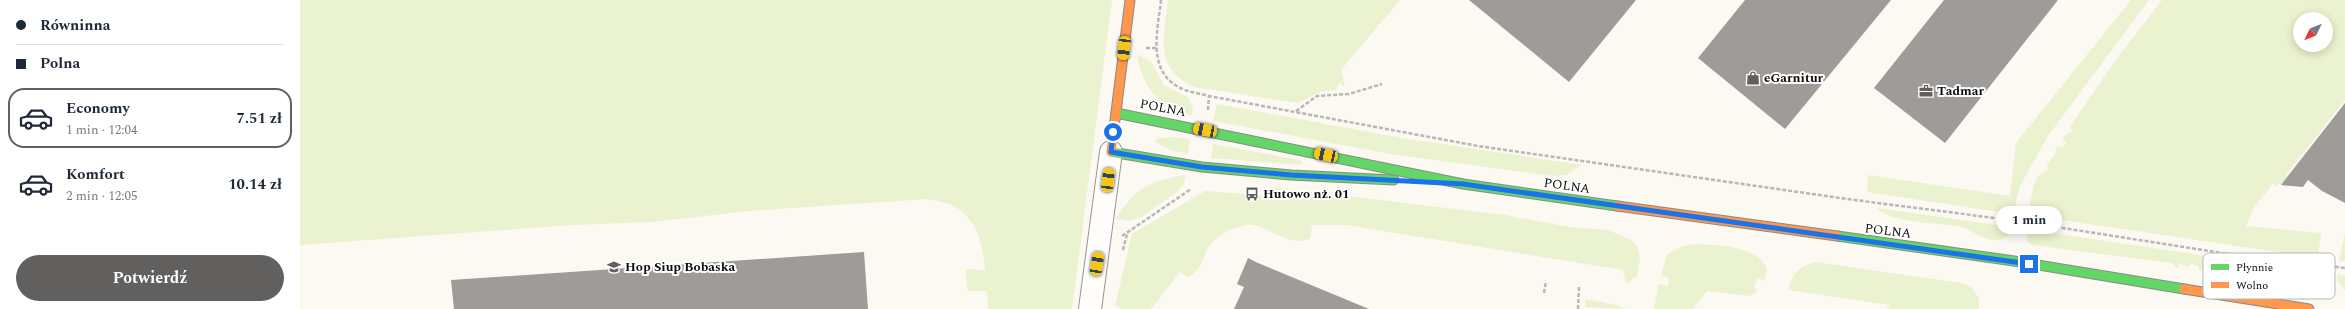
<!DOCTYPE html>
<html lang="pl">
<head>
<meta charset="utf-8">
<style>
	body { margin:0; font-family:Spectral,serif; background:#f6f6f7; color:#1f2937; height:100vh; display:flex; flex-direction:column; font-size:15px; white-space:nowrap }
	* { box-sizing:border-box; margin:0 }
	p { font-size:13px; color:#747a83 }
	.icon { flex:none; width:22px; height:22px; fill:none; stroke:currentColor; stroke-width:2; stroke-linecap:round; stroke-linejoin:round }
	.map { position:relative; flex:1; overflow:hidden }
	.panel { display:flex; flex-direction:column; background:#fff; width:300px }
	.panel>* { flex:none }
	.banner { display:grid; align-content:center; height:88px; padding:0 16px; background:#fff }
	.needle { width:26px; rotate:227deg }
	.tools { position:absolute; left:1993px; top:12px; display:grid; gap:8px }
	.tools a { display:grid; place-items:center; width:40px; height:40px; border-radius:50%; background:#fff; box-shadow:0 2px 10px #0003; font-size:20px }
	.end { position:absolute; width:18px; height:18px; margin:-9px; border:5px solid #1a73e8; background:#fff; box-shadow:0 0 0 2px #fff }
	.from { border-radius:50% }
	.bubble { position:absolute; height:28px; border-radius:14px; background:#fff; box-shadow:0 2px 10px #0003; font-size:13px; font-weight:700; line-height:28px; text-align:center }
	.car { position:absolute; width:12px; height:24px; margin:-12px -6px; border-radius:5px; box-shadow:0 0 3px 1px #0007; background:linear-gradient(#f5c518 24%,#345 0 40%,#f5c518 0 76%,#345 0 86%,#f5c518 0) }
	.banner b { display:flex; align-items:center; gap:14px; height:38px; font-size:15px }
	.banner b+b { border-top:1px solid #e0e1e3 }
	.banner i { width:10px; height:10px; background:#1f2937 }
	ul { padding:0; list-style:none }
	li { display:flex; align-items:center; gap:12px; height:60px; margin:0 8px 6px; padding:0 8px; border:2px solid transparent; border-radius:16px }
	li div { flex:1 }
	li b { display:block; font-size:15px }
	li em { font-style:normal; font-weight:700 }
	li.selected { border-color:#61605e }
	li>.icon { width:36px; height:36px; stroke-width:1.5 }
	.cta { display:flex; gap:8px; margin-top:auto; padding:8px 16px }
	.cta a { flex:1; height:46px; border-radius:24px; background:#61605e; color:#fff; font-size:16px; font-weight:700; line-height:46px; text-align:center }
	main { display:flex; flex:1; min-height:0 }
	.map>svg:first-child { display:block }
	.green { fill:#eaf2d0; fill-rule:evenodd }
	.building { fill:#9f9b98 }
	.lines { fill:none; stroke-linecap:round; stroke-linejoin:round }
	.street-casing { stroke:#959391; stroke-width:24 }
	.fast-casing { stroke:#8c8a87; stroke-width:11 }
	.slow-casing { stroke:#8c8a87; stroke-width:11 }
	.path { stroke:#b8b7b6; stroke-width:2.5; stroke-dasharray:4 2; stroke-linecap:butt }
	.street { stroke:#fffefd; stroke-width:22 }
	.fast { stroke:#63d668; stroke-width:9 }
	.slow { stroke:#ff974d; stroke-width:9 }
	.route { stroke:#1a73e8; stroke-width:5 }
	.labels { text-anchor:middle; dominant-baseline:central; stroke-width:4; stroke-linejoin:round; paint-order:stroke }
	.poi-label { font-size:13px; font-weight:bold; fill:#0e0e0e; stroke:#fff; text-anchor:start }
	.street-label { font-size:13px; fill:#0e0e0e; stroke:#fff }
	.key { fill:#fff; stroke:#b7b7b7; stroke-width:1 }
	.key-label { font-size:11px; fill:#0e0e0e }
</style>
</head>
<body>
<main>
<section class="panel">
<div class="banner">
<b><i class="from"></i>Równinna</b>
<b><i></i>Polna</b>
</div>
<ul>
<li class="selected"><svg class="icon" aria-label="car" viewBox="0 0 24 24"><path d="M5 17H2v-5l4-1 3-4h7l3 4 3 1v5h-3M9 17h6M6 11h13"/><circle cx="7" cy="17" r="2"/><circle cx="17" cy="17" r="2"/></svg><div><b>Economy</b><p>1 min · 12:04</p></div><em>7.51 zł</em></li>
<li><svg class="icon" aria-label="car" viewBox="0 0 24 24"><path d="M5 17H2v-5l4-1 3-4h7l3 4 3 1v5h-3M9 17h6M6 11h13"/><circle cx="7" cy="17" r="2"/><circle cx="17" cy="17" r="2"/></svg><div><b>Komfort</b><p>2 min · 12:05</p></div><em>10.14 zł</em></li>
</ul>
<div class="cta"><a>Potwierdź</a></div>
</section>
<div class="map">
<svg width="2045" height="309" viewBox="0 0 2045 309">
	<rect width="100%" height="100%" fill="#fcf8f2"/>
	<!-- green -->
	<g class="green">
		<path d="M0,0H812L772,309H688L687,291H668L665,269L685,270C683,244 678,219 652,205C646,202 636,201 628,199L448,211L352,222L271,225L0,245Z"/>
		<path d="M868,0H1100L1041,70L1045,87L1039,83L1036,90L1020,92L998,103L894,87C853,68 864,37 868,0Z"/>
		<path d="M1831,0H1849L1748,136L1720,186L1713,214L1567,192L1568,175L1710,196L1716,143Z"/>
		<path d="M1862,0H2045V100L1986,175L1989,178L1984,184H1978V187L1973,184L1955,206L1946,226L2021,233L2018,258L1728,215L1734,183L1738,176L1748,170L1747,164L1755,155L1757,146L1762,147L1767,143L1763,140L1764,136L1772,131L1770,127L1815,61ZM2000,19H2026V45H2000Z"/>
		<path d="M837,54L851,62L864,85L889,98L893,110L891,116C859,103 843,91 837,54Z"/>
		<path d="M917,104L1102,138L1282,165L1266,175L1252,176L1091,154L913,121Z"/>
		<path d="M872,137L890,139L888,154L871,150L855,142L856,139Z"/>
		<path d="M913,144L1000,160L1002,162L1001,165L911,158Z"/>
		<path d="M886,175L884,184L877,192L841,217L829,221L816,219C835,188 851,180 886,175Z"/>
		<path d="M971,187L1205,215L1270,227L1308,230L1331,240L1337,247L1340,257L1337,276L1326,284L1323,270L1047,225H1012L1010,238C990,250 963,221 945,225C930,228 914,237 907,250C901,262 901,270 888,277L880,272L851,309H821L815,306L832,234L905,191L970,196Z"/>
		<path d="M1577,208L1710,227C1710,233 1707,239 1700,240C1685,243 1671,228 1657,226C1637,223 1591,223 1577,208Z"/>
		<path d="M1726,229L1913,257L1911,272L1890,269L1899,270V266L1891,264L1887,267L1879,263L1878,269L1872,263L1732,245L1727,242Z"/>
		<path d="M2045,233V261H2039Z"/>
		<path d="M1397,244C1422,246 1453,245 1467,268L1465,281L1457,278L1454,287L1457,291L1449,296L1407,291L1393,309H1354L1359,284L1368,286L1369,278L1361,275L1367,254L1383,246Z"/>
		<path d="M1515,262L1661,283L1671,287L1679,298V309H1587L1590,305L1488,290C1493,273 1498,267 1515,262Z"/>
		<path d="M2037,274L2045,276V290L2037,280Z"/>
		<path d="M1285,299L1317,305L1325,309L1285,307Z"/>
	</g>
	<!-- building -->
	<g class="building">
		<path d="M1169,0H1336L1269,82Z"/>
		<path d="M1445,0H1591L1485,129L1398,58Z"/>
		<path d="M1644,0H1758L1645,143L1574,88Z"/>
		<path d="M2045,103V203L2022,191L2008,180L2003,187L1981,185Z"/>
		<path d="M564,252L568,309H154L151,280Z"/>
		<path d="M948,258L958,263L1069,309H934L944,287L937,284Z"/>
	</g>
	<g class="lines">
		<!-- street casing -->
		<g class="street-casing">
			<path id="street" d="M790,309L811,152"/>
		</g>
		<!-- fast casing -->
		<g class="fast-casing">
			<g id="fast">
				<path d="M816,113L1163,184L1317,206"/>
				<path d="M811,152L902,167L991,175L1094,180"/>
				<path d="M1537,236L1714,261L1884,289"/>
			</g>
		</g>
		<!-- slow casing -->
		<g class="slow-casing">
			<g id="slow">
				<path d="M811,152L830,0"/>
				<path d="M1317,206L1537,236"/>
				<path d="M1884,289L2009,309"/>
			</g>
		</g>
		<!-- path -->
		<g class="path">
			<path d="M861,0C858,28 847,69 877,86C886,92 898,93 909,96L1178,146L1547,199L1718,221L1922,253L2045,268"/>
			<path d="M846,48H856"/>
			<path d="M908,110L909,96"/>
			<path d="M996,111L1017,96L1049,94L1082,84"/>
			<path d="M822,236L891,189"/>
			<path d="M823,250L827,234"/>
			<path d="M1919,271L1922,253"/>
			<path d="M1244,293L1246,281"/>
			<path d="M1278,309L1279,286"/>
		</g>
		<!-- street -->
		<use href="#street" class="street"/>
		<!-- fast -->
		<use href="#fast" class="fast"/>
		<!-- slow -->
		<use href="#slow" class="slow"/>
	</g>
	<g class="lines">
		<!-- route -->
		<path class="route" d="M813,132L811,152L902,167L991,175L1163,184L1729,264"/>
	</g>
	<!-- icons -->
	<defs>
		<g id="shop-bare" transform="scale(1.08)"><path d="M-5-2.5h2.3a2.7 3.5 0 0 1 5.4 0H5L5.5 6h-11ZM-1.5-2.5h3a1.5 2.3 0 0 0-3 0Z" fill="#61605e" stroke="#fff" stroke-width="2.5" paint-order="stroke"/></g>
		<g id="office-bare" transform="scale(1.08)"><path d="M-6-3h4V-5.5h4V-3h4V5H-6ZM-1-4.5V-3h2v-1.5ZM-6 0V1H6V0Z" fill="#61605e" stroke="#fff" stroke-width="2.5" paint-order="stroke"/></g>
		<g id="bus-bare" transform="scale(1.08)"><path d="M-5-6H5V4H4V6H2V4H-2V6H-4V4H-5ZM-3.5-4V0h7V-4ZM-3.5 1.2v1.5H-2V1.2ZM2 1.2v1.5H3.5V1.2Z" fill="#61605e" stroke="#fff" stroke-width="2.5" paint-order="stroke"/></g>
		<g id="school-bare" transform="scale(1.08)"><path d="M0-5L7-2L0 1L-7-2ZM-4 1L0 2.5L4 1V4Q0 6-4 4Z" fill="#61605e" stroke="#fff" stroke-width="2.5" paint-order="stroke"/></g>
	</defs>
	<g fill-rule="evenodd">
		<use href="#shop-bare" x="1453" y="78"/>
		<use href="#office-bare" x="1626" y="91"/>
		<use href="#bus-bare" x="952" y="194"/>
		<use href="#school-bare" x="314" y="267"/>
	</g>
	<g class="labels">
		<!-- poi labels -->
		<g class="poi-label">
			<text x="1464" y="78">eGarnitur</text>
			<text x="1637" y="91">Tadmar</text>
			<text x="963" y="194">Hutowo nż. 01</text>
			<text x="325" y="267">Hop Siup Bobaska</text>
		</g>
		<!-- street labels -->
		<g class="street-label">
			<text transform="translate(863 108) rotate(11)">POLNA</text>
			<text transform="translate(1267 186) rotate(8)">POLNA</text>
			<text transform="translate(1588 231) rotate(7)">POLNA</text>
		</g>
	</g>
	<!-- legend -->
	<rect x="1903" y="253" width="132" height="46" rx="6" class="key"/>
	<rect x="1911" y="264" width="18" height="6" fill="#63d668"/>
	<rect x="1911" y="282" width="18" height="6" fill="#ff974d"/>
	<g class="key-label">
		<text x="1936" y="271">Płynnie</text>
		<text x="1936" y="289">Wolno</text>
	</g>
</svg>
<div class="tools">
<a><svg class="needle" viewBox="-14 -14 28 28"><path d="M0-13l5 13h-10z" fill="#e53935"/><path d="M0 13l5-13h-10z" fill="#747a83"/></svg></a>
</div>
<i class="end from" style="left:813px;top:132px"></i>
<i class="end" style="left:1729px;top:264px"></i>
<div class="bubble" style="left:1696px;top:206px;width:66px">1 min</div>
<i class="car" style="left:824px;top:48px;rotate:187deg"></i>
<i class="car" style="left:905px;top:130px;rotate:281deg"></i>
<i class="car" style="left:1026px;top:155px;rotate:282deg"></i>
<i class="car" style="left:808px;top:180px;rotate:7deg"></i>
<i class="car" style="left:797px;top:264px;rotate:9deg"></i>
</div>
</main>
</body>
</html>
